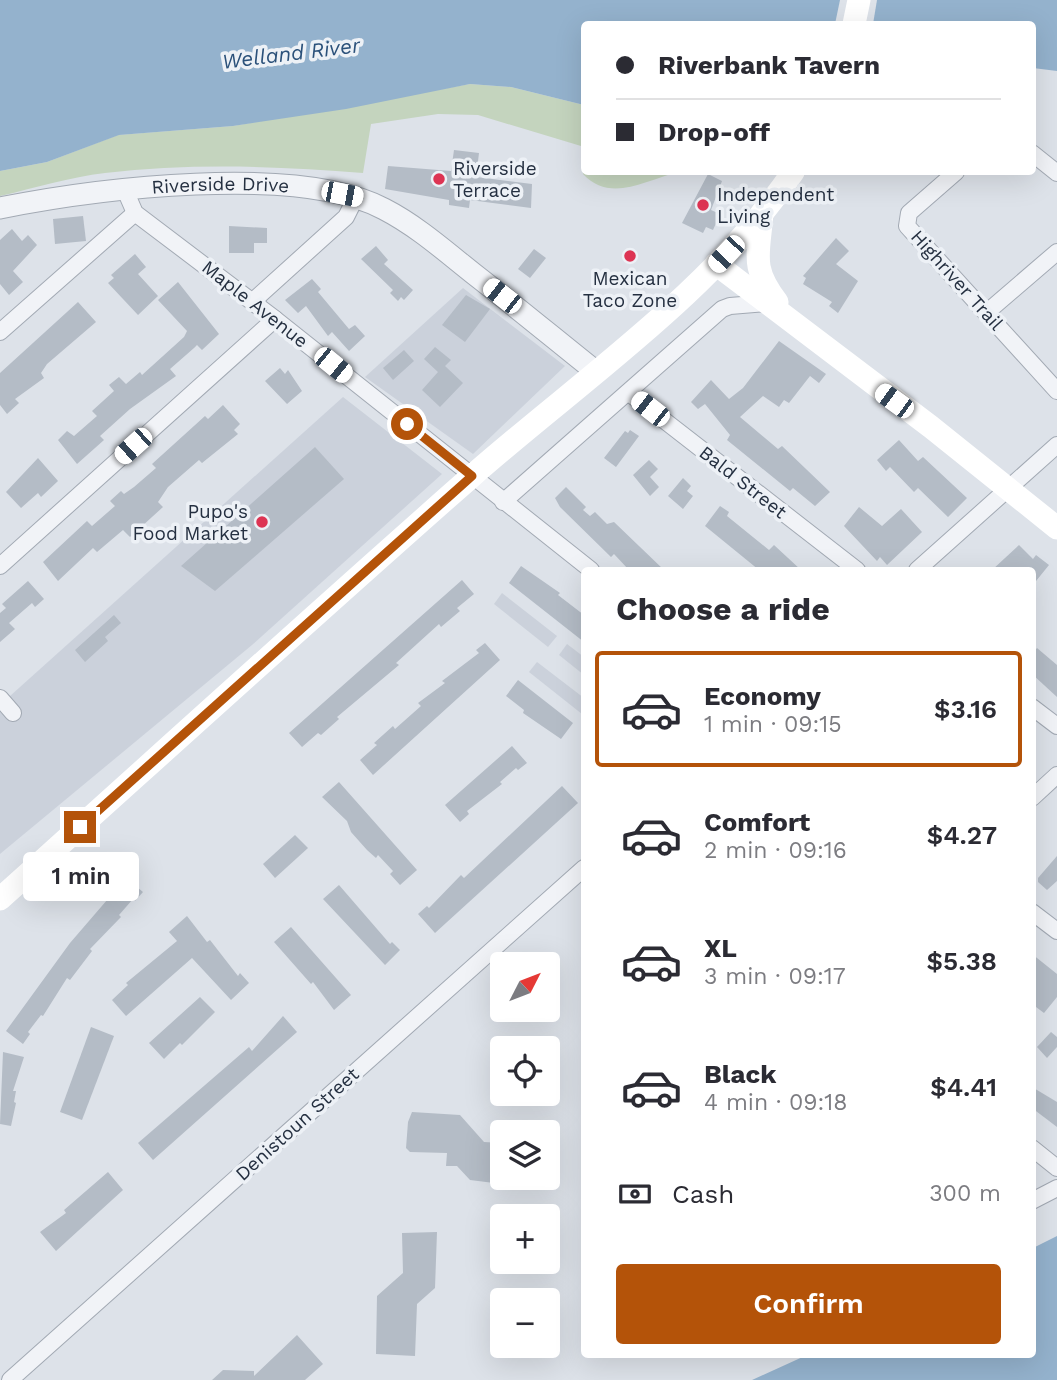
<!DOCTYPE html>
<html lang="en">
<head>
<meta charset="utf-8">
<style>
	body { margin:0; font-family:"Work Sans",sans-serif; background:#f7f7f7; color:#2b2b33; height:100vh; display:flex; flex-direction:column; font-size:26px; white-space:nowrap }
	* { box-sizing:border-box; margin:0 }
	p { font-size:23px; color:#7c7c81 }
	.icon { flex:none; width:38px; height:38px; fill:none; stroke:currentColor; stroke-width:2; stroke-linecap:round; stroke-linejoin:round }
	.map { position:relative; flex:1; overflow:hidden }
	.side { position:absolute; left:581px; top:567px; width:455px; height:791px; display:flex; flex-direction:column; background:#fff; border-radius:7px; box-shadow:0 7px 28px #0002 }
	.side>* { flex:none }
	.banner { position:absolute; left:581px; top:21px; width:455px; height:154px; border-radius:7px; box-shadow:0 7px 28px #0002; display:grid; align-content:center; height:154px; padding:0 35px; background:#fff }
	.needle { width:46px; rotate:48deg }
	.controls { position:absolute; left:490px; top:952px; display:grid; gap:14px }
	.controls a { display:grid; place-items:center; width:70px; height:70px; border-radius:7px; background:#fff; box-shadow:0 7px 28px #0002; font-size:35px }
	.end { position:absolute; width:32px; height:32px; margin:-16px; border:9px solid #b45309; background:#fff; box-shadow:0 0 0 4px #fff }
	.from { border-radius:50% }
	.bubble { position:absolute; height:49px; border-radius:7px; background:#fff; box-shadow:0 7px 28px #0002; font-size:23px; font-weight:600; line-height:49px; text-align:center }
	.car { position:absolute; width:21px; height:42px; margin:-21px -10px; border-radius:9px; box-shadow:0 0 5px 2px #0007; background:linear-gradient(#fff 24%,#345 0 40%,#fff 0 76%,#345 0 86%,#fff 0) }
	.banner b { display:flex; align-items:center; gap:24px; height:66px; font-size:26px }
	.banner b+b { border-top:2px solid #e1e1e2 }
	.banner i { width:18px; height:18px; background:#2b2b33 }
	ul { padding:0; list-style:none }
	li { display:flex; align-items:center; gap:21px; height:116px; margin:0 14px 10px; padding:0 21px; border:4px solid transparent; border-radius:7px }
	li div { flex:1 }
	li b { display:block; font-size:26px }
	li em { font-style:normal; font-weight:600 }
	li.on { border-color:#b45309 }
	li>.icon { width:63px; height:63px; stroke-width:1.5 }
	h2 { padding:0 35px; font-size:32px; line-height:84px }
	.pay { display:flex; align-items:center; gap:18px; height:77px; padding:0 35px; font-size:26px }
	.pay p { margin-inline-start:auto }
	.button { display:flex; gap:14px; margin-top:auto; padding:14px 35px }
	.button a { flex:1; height:80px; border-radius:7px; background:#b45309; color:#fff; font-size:28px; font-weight:600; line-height:80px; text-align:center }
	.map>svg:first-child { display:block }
	.built { fill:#cbd1db }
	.green { fill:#c4d4be }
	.water { fill:#94b2cd }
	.pier { fill:#dde2e9 }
	.building { fill:#b4bcc6 }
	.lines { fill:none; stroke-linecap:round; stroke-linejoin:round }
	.minor-casing { stroke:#a2a9b3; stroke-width:18 }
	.tertiary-casing { stroke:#a2a9b3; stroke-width:23 }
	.minor { stroke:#f1f3f7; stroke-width:16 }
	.tertiary { stroke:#f1f3f7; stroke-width:21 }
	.secondary { stroke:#fff; stroke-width:23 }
	.route { stroke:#b45309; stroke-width:9 }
	.poi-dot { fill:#dd3453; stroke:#edf1f6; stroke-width:2.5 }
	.labels { text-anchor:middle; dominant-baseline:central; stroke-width:7; stroke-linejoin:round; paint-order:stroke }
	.poi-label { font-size:19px; fill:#253041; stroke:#edf1f6; text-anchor:start }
	.street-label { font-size:19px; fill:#253041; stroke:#edf1f6 }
	.water-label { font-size:21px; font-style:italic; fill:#2b517a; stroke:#edf1f6 }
</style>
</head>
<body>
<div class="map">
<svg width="1057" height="1380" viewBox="0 0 1057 1380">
	<rect width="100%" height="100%" fill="#dde2e9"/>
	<!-- built -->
	<g class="built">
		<path d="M463,288L565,366L473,454L365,377Z"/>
		<path d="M343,397L442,474L252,645L0,854V705Z"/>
		<path d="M502,593L557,636L548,647L494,604Z"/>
		<path d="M567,644L584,657V675L559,655Z"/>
		<path d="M537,662L584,698L582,714L529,672Z"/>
	</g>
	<!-- green -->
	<path class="green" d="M470,84L511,87L584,105V172H678C644,181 610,203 583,174L581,146L478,115L438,114L371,124L363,173C278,166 191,163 105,173C70,177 35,188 0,196V171L47,162L118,135L233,126Z"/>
	<!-- water -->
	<g class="water">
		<path d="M0,0H1057V71L1033,68L1032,24H584V105L511,87L470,84L346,109L233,126L119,135L47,162L0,171Z"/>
		<path d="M1057,1236V1380H752L807,1355L1032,1354L1033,1248Z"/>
	</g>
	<!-- pier -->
	<path class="pier" d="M840,0H877L873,24H835Z"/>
	<!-- building -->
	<g class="building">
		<path d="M454,150L479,153L476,177L532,184L531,208L470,200L469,208L449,205V200L385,189L388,166L451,171Z"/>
		<path d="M708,174L722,181L711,210L720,214L713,230L706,227L703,233L682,223Z"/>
		<path d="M83,216L86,241L55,244L53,219Z"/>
		<path d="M229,226L267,228V243H254V253H229Z"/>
		<path d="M12,229L22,241L28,235L37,245L13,271L23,282L9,295L0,284V240Z"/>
		<path d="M836,238L849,251L836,264L858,281L838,313L829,306L832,302L803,284L806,278L803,276Z"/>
		<path d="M376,246L388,260L384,264L413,290L404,300L401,297L398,301L390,293L393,290L361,259Z"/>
		<path d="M534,249L546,258L530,278L518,269Z"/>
		<path d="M135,254L146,267L138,274L158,296L138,315L108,283L114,278L111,275Z"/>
		<path d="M312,279L321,289L318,292L349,329L355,325L365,336L349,351L332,332L328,336L306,306L298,313L285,300Z"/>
		<path d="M178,282L219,334L202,350L197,345L194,348L170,369L176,376L130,409L100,436L104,440L77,464L58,440L67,431L74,436L97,416L92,411L114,391L109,385L119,377L126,384L140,372L142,375L184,337L187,331L158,300Z"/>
		<path d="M466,295L490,309L465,342L442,325Z"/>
		<path d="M78,302L96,322L47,364L41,373L44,378L15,399L19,403L7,414L0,405V373Z"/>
		<path d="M779,341L826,374L819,383L810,376L789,403L784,400L779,407L763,396L740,417L778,449L782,446L830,492L815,506L793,488L790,491L727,440L730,435L705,404L698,409L691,402L711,380L729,399L743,388Z"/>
		<path d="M435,347L451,360L445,366L463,383L440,407L422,390L438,372L424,359Z"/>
		<path d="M404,350L414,361L393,380L383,368Z"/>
		<path d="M280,368L285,374L288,370L302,391L287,404L265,381Z"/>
		<path d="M223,405L240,424L234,430L238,434L202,463L199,460L168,487L158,502L163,507L130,537L123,530L97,552L93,548L58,581L43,562L87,521L92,526L115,506L110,501L121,491L124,494L134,487L156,468L152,464L205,416L208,419Z"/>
		<path d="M630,430L639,436L616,467L604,458L625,431L628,433Z"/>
		<path d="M899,440L918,461L923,457L967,498L948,517L918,488L914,492L890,467L886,471L877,460Z"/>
		<path d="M315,447L344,479L215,591L181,566Z"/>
		<path d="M38,458L58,481L41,497L38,493L21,508L6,492Z"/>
		<path d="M649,460L658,469L650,477L659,487L650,496L633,475Z"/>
		<path d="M683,478L691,486L687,491L693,496L683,509L668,496Z"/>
		<path d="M566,487L586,507L583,510L590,516L595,512L607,524L614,522L664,570H629L614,554L611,557L560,507L555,498Z"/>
		<path d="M720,506L729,512L727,516L769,550L774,545L801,570H759L705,526Z"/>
		<path d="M859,507L882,526L901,509L922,532L887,565L880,557L877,561L844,526Z"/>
		<path d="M1019,545L1033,559L1036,555L1049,565L1032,586V570H992Z"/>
		<path d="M521,566L560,593L558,595L584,615V642L509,583Z"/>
		<path d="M462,580L474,594L457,608L460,611L441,627L439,624L396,663L399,665L337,717L339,719L321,735L318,733L302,747L289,733Z"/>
		<path d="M28,581L44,599L35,607L32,603L9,623L15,629L0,642V613L6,608L2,604Z"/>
		<path d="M114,615L121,623L105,637L108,641L85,662L75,650Z"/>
		<path d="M485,643L500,660L373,775L360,760L377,745L374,743L393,726L395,729L421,706L418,703L445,683L442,681L479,653L476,650Z"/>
		<path d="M1037,648L1057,665V697L1032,674V654Z"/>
		<path d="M518,680L573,723L561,739L523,713L524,710L506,696Z"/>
		<path d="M512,746L527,763L518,770L516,768L500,782L502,784L467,811L469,814L460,822L445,805Z"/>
		<path d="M339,782L417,870L400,885L390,874L393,871L378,855L376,858L367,850L351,832L347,821L322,797Z"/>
		<path d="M562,786L578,803L435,933L418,914L427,906L429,908L461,875L464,878Z"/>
		<path d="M295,835L308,848L275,878L263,864Z"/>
		<path d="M1057,856V881L1047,890L1038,882V878Z"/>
		<path d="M126,878L143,892L135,901L133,899L119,915L121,917L90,949L92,951L70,980L67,978L43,1016L41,1015L28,1032L30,1034L23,1044L6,1031L70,943Z"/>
		<path d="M339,885L390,944L392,942L400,950L385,965L323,899Z"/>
		<path d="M187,916L207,942L210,940L238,976L240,973L249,983L231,1000L192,958L126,1016L112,1000L128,985L126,983L177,941L169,932Z"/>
		<path d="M291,927L351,995L334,1010L313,982L311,984L274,942Z"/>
		<path d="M1032,954L1057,974V997L1044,1013L1032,1004Z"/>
		<path d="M200,997L215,1012L182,1045L180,1043L164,1059L149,1043Z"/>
		<path d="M283,1016L297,1032L153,1160L138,1143L249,1047L252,1051Z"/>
		<path d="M91,1027L114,1036L82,1120L60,1112Z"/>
		<path d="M1051,1032L1057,1037V1047L1047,1058L1037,1047Z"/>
		<path d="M3,1052L24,1057L13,1091H16L14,1102L16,1103L11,1126L0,1124Z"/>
		<path d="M1032,1087L1057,1102V1127L1032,1108Z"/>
		<path d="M412,1112L460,1115L484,1142L502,1143V1184L470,1180L457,1166H446L447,1153L410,1152L406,1148L408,1122Z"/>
		<path d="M108,1172L123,1190L56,1251L40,1232L66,1213L64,1210Z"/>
		<path d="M437,1232L435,1288L417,1304L415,1356L376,1354L377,1296L403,1273L402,1233Z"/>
		<path d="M297,1335L323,1364L305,1380H212L223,1370L254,1371V1376Z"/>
	</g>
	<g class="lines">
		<!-- minor casing -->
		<g class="minor-casing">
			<g id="minor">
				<path d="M1032,153L1057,173"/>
				<path d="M956,172L909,213L907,226L1057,391"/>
				<path d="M125,190L135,213L275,319L591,570"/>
				<path d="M253,301L346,217L356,197"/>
				<path d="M986,313L1057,252"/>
				<path d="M0,332L135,213"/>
				<path d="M629,393L857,570"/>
				<path d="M503,502L722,309L730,306L767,303"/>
				<path d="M0,566L275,319"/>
				<path d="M917,570L1057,445"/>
				<path d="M0,698L13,713"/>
				<path d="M1032,707L1057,726"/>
				<path d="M1032,798L1057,775"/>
				<path d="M1032,912L1057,931"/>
				<path d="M1032,1148L1057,1168"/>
				<path d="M1032,1201L1057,1188"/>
				<path d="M10,1380L584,868"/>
			</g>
		</g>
		<!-- tertiary casing -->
		<g class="tertiary-casing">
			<g id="tertiary">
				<path id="s1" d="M0,208C95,189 298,163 384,209C417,226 445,251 474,274C515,306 555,339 595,371"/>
			</g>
		</g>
		<!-- minor -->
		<use href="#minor" class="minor"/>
		<!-- tertiary -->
		<use href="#tertiary" class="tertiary"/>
		<!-- secondary -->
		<g class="secondary">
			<path d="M854,24L859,0"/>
			<path d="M762,213C759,254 750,267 777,302"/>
			<path d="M716,264L931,427L1057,528"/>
			<path d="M0,899C157,758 313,616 472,476C581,380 710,294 793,172"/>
		</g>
	</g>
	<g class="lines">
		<!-- route -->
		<path class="route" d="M80,827L472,476L407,424"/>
	</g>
	<!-- markers -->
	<g class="poi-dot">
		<circle cx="439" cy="179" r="7"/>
		<circle cx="703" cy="205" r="7"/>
		<circle cx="630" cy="256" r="7"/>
		<circle cx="262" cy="522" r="7"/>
	</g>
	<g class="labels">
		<!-- poi labels -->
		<g class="poi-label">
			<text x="453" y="168">Riverside<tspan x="453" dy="22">Terrace</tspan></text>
			<text x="717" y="194">Independent<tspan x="717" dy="22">Living</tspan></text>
			<text x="630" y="278" text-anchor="middle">Mexican<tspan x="630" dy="22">Taco Zone</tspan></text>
			<text x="248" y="511" text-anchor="end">Pupo's<tspan x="248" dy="22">Food Market</tspan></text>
		</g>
		<!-- street labels -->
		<g class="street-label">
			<text stroke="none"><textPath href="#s1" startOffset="222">Riverside Drive</textPath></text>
			<text transform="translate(957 280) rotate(48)">Highriver Trail</text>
			<text transform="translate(255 304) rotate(38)">Maple Avenue</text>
			<text transform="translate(743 482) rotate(38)">Bald Street</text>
			<text transform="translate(297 1124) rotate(-42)">Denistoun Street</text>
		</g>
		<!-- water labels -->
		<g class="water-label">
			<text transform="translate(291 53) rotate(-7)">Welland River</text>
		</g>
	</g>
</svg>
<div class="controls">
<a><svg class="needle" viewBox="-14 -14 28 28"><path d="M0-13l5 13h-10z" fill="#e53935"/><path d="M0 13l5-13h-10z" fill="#7c7c81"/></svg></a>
<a><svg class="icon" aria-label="locate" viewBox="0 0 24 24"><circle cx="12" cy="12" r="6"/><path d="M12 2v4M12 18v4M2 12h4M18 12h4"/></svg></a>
<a><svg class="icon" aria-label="layers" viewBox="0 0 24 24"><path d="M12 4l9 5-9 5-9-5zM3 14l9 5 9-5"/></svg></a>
<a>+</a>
<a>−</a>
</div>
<i class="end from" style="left:407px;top:424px"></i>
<i class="end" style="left:80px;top:827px"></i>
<div class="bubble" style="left:23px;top:852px;width:116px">1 min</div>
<i class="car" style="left:342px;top:194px;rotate:101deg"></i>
<i class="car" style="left:726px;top:254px;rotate:223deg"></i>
<i class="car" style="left:502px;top:296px;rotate:308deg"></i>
<i class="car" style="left:333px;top:365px;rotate:129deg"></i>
<i class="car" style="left:894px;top:401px;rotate:306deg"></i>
<i class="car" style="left:650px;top:409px;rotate:308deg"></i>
<i class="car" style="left:133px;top:446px;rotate:228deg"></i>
<div class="banner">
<b><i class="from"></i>Riverbank Tavern</b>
<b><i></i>Drop-off</b>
</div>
<section class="side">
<h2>Choose a ride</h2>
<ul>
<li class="on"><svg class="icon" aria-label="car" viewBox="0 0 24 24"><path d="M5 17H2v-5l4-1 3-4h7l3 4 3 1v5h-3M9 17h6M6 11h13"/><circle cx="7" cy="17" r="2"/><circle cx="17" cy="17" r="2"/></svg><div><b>Economy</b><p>1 min · 09:15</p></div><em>$3.16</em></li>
<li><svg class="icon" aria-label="car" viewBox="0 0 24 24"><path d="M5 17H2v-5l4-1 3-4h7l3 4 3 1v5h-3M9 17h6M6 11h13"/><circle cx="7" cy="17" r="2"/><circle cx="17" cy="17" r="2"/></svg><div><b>Comfort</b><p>2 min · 09:16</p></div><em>$4.27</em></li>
<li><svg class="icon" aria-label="car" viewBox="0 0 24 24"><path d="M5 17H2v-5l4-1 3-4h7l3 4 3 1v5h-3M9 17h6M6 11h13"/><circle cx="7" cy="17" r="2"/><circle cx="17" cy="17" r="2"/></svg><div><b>XL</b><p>3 min · 09:17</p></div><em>$5.38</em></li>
<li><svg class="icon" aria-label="car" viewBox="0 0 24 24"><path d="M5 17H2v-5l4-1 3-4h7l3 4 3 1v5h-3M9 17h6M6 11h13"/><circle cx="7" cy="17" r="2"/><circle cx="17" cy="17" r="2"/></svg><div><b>Black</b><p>4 min · 09:18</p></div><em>$4.41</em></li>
</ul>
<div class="pay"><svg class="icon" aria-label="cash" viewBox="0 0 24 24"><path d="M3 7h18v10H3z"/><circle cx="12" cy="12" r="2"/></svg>Cash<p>300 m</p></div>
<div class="button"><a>Confirm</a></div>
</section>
</div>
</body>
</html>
